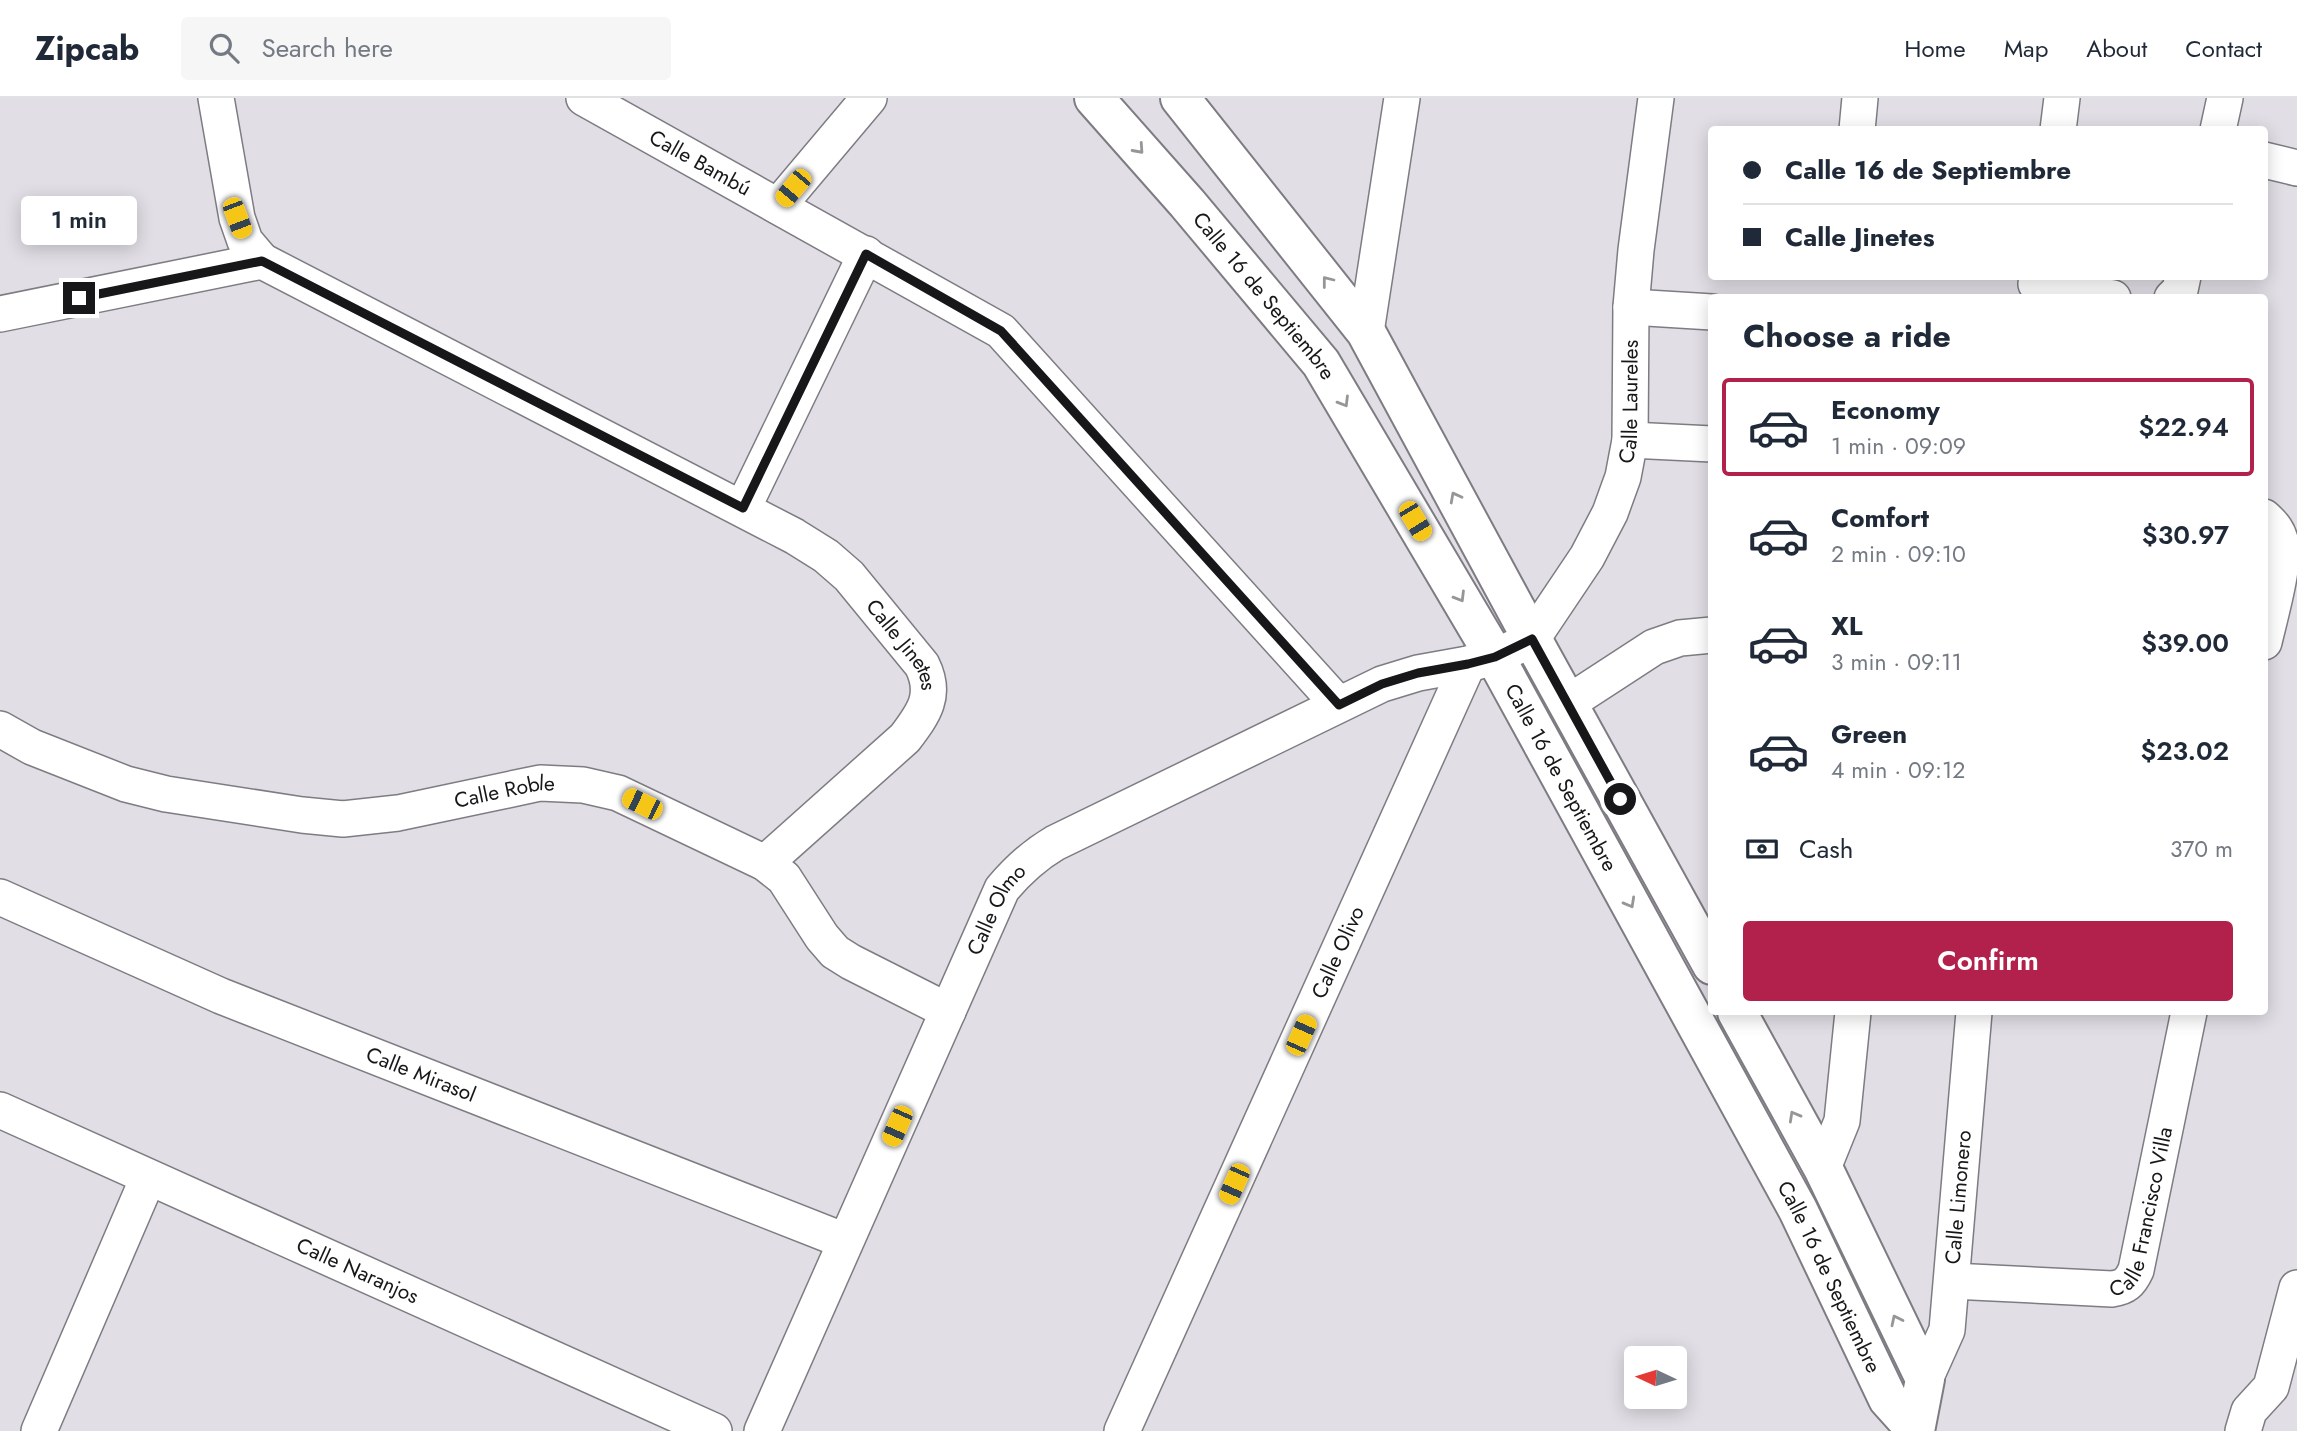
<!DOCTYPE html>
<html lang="en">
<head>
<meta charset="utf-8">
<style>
	body { margin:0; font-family:Jost,sans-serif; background:#f6f6f7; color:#1f2937; height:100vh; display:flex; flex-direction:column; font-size:26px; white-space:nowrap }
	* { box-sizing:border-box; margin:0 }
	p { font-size:23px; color:#747a83 }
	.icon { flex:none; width:38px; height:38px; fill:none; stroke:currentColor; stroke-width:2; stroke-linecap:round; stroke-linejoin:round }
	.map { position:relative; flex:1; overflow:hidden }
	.panel { position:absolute; left:1708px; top:196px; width:560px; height:721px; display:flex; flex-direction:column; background:#fff; border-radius:7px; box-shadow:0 4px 18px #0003 }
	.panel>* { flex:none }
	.top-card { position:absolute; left:1708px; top:28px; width:560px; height:154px; border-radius:7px; box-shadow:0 4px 18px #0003; display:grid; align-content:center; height:154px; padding:0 35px; background:#fff }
	.needle { width:46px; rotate:274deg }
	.tools { position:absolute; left:1624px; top:1248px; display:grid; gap:14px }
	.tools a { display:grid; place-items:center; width:63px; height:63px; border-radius:7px; background:#fff; box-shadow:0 4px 18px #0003; font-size:35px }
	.end { position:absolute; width:32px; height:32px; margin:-16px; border:9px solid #171618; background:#fff; box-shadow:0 0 0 4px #fff }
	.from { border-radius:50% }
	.bubble { position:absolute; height:49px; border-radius:7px; background:#fff; box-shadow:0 4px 18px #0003; font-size:23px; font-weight:600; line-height:49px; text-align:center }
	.car { position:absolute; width:21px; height:42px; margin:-21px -10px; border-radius:9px; box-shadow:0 0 5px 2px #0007; background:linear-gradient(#f5c518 24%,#345 0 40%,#f5c518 0 76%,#345 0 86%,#f5c518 0) }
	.top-card b { display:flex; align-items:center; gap:24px; height:66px; font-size:26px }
	.top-card b+b { border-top:2px solid #e0e1e3 }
	.top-card i { width:18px; height:18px; background:#1f2937 }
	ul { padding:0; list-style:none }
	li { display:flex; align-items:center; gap:21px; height:98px; margin:0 14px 10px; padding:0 21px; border:4px solid transparent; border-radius:7px }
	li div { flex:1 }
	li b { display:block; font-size:26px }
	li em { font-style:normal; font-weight:600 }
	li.on { border-color:#b2214c }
	li>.icon { width:63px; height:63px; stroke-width:1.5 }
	h2 { padding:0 35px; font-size:32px; line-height:84px }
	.pay { display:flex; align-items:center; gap:18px; height:77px; padding:0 35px; font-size:26px }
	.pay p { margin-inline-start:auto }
	.action { display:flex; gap:14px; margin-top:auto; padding:14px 35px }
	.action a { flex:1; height:80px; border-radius:7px; background:#b2214c; color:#fff; font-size:28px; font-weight:600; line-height:80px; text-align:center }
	header { display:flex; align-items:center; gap:42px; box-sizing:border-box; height:98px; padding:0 35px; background:#fff; border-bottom:2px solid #e0e1e3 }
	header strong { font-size:33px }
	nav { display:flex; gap:38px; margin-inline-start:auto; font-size:24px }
	.search { width:490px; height:63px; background:#f6f6f7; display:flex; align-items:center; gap:18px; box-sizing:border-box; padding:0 24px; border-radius:7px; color:#747a83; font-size:26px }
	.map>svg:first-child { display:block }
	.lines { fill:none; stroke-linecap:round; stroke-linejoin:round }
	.street-casing { stroke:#7e7c82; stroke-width:38 }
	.secondary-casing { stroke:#7e7c82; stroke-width:42 }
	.street { stroke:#fff; stroke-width:35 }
	.secondary { stroke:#fff; stroke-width:38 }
	.oneway { stroke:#979697 }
	.route { stroke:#171618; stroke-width:9 }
	.labels { text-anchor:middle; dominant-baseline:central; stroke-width:6; stroke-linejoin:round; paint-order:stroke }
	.street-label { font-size:21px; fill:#171618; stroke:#e1dee5 }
</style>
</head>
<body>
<header>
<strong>Zipcab</strong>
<div class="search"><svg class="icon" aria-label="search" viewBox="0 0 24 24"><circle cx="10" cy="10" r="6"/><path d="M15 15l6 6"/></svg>Search here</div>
<nav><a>Home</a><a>Map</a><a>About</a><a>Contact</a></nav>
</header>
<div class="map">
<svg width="2297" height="1333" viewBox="0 0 2297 1333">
	<rect width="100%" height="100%" fill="#e1dee5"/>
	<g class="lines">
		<!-- street casing -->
		<g class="street-casing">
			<g id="street">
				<path d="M216,0L237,120L245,143L262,163"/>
				<path id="s1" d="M584,0L1001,233L1338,606"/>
				<path d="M1857,32L1860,0"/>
				<path d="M2058,32L2062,0"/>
				<path d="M2218,32L2225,0"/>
				<path d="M2264,62L2297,70"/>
				<path d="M778,108L869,0"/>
				<path d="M2036,186L2113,200"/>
				<path d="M2172,200L2180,192L2183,178"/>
				<path d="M1631,209L1712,214"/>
				<path id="s2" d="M0,216L262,163L794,438L826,458L849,478L922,567C937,597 924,615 905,640L765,765"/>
				<path d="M1366,234L1402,0"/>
				<path d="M1630,342L1712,346"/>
				<path d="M743,410L866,156"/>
				<path d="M2264,419C2273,427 2279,434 2281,446C2285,466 2269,522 2264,544"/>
				<path d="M1568,605L1654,549L1680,540L1712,537"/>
				<path id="s3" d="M0,631L32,649L126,686L166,696L302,717L343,721L398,715L540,685L583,687L618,695L765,765L784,780L822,839L835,854L851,864L948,913"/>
				<path id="s4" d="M0,799L221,898L845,1143"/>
				<path id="s5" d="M0,1012L714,1333"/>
				<path d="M1823,1070L1842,1023L1853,914"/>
				<path id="s6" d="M1952,1183L2112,1191C2125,1189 2130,1185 2136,1172L2189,914"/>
				<path id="s7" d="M1925,1281L1947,1232L1974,914"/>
				<path d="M39,1333L148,1080"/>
				<path id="s8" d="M762,1333L1002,791C1018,772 1033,758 1055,745L1382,586L1418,575L1468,566L1495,559L1532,541L1587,459L1610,415L1623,379L1630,342L1631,209L1636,152L1656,0"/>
				<path id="s9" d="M1122,1333L1468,566"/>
				<path d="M2243,1333L2249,1313L2271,1289L2297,1190"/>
			</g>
		</g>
		<!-- secondary casing -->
		<g class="secondary-casing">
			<g id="secondary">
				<path id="s10" d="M1094,0L1187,105L1321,265L1495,559L1798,1112L1888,1301L1915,1331"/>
				<path d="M1180,0L1366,234L1532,541L1712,867"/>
				<path d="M1737,914L1823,1070L1925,1281L1915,1333"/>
			</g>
		</g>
		<!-- street -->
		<use href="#street" class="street"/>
		<!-- secondary -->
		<use href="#secondary" class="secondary"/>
	</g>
	<!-- one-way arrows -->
	<defs><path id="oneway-chevron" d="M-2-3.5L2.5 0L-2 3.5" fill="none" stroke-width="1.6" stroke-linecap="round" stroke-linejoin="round" transform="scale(1.75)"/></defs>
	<g class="oneway">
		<use href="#oneway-chevron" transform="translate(1139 51) rotate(48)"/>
		<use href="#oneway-chevron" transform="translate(1327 183) rotate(-128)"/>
		<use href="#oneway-chevron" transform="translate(1344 304) rotate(59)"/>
		<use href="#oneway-chevron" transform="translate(1455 399) rotate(-118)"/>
		<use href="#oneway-chevron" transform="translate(1460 499) rotate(59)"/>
		<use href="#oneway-chevron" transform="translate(1630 805) rotate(61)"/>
		<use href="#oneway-chevron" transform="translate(1794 1018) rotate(-119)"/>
		<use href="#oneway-chevron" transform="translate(1896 1222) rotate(-116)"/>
	</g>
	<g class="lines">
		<!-- route -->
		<path class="route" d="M79,200L262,163L743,410L866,156L1001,233L1339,607L1382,586L1418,575L1468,566L1495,559L1532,541L1620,701"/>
	</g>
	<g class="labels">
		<!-- street labels -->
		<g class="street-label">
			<text stroke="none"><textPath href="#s1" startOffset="133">Calle Bambú</textPath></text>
			<text stroke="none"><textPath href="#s10" startOffset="261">Calle 16 de Septiembre</textPath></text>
			<text stroke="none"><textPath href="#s8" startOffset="1447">Calle Laureles</textPath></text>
			<text stroke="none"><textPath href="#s2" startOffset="1022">Calle Jinetes</textPath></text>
			<text stroke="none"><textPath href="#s10" startOffset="828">Calle 16 de Septiembre</textPath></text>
			<text stroke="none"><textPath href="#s3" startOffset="522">Calle Roble</textPath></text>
			<text stroke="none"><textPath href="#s8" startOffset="572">Calle Olmo</textPath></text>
			<text stroke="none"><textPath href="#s9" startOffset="525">Calle Olivo</textPath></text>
			<text stroke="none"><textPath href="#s4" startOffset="457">Calle Mirasol</textPath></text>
			<text stroke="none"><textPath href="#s7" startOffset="187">Calle Limonero</textPath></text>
			<text stroke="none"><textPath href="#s6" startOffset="248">Calle Francisco Villa</textPath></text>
			<text stroke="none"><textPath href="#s5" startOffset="392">Calle Naranjos</textPath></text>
			<text stroke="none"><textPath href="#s10" startOffset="1395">Calle 16 de Septiembre</textPath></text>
		</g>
	</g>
</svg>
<div class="tools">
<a><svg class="needle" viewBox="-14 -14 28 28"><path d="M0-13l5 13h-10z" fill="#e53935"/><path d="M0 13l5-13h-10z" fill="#747a83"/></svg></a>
</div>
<i class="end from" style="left:1620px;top:701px"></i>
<i class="end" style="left:79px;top:200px"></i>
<div class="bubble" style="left:21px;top:98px;width:116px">1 min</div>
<i class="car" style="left:793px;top:90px;rotate:220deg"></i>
<i class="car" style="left:237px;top:120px;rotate:159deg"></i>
<i class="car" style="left:1415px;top:423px;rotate:149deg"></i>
<i class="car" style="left:642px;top:706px;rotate:296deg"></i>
<i class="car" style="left:1301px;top:937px;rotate:24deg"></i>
<i class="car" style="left:897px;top:1028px;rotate:204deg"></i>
<i class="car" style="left:1234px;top:1086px;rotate:204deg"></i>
<div class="top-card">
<b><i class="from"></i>Calle 16 de Septiembre</b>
<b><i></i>Calle Jinetes</b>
</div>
<section class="panel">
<h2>Choose a ride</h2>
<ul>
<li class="on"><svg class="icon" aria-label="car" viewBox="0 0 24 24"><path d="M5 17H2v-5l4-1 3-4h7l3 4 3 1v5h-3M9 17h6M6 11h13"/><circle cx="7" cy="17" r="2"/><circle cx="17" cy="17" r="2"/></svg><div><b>Economy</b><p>1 min · 09:09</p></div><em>$22.94</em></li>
<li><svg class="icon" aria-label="car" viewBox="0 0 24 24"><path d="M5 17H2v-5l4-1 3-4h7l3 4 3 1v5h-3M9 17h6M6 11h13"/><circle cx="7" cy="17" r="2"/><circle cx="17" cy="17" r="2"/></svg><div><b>Comfort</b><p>2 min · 09:10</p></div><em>$30.97</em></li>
<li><svg class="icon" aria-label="car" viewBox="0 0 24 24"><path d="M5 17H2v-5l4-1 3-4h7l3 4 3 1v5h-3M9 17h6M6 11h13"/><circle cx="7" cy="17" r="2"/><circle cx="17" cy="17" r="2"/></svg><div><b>XL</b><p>3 min · 09:11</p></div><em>$39.00</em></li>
<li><svg class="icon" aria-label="car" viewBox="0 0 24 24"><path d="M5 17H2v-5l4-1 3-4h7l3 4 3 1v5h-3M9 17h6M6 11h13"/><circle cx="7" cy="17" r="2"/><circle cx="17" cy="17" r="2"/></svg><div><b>Green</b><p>4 min · 09:12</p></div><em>$23.02</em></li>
</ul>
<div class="pay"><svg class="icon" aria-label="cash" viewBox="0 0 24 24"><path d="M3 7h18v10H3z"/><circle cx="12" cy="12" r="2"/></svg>Cash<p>370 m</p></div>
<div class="action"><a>Confirm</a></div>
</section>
</div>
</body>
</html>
